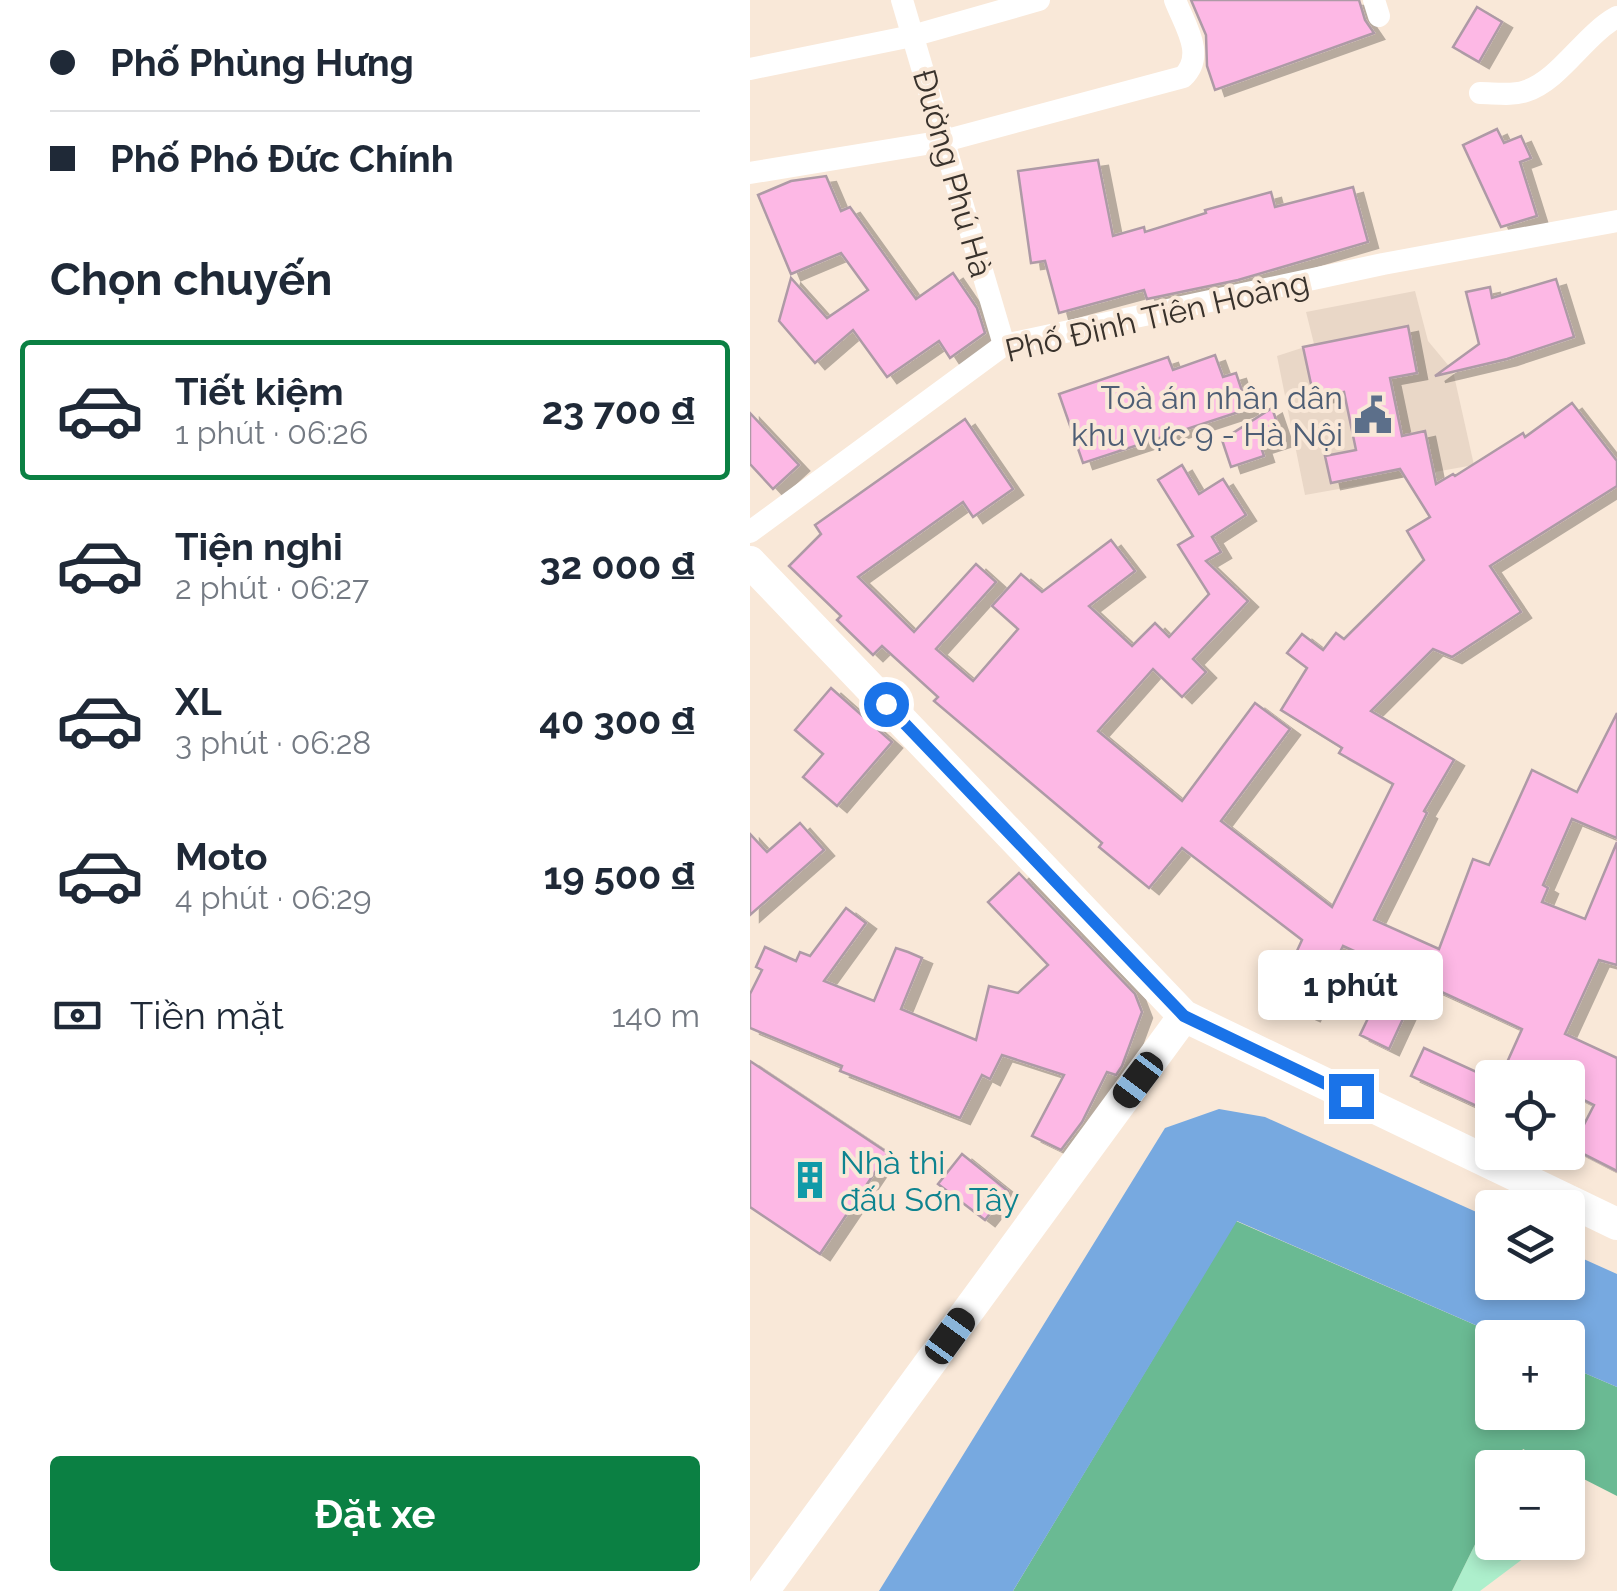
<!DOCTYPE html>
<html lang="vi">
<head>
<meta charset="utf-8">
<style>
	body { margin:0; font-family:Raleway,sans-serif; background:#f6f6f7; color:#1f2937; height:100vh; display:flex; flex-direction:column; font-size:38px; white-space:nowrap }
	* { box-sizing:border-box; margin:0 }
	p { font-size:32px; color:#747a83 }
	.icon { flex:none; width:55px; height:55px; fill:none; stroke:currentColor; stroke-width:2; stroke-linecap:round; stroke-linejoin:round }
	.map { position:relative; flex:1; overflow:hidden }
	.sheet { display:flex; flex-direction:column; background:#fff; width:750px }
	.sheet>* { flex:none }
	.banner { display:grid; align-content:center; height:220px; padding:0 50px; background:#fff }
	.controls { position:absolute; left:725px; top:1060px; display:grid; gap:20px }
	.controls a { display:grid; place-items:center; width:110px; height:110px; border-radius:10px; background:#fff; box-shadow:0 5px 15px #0003; font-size:50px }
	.end { position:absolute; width:45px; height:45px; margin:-22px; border:12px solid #1a73e8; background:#fff; box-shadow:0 0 0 5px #fff }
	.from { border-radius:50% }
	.bubble { position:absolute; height:70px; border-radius:10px; background:#fff; box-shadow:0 5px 15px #0003; font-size:32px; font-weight:700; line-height:70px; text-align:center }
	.car { position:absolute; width:30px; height:60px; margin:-30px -15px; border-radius:12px; box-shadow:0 0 8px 2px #0007; background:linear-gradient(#222 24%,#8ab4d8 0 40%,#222 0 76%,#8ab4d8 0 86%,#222 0) }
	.banner b { display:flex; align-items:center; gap:35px; height:95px; font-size:38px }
	.banner b+b { border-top:2px solid #e0e1e3 }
	.banner i { width:25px; height:25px; background:#1f2937 }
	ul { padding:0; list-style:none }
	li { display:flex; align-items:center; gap:30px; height:140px; margin:0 20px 15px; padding:0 30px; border:5px solid transparent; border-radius:10px }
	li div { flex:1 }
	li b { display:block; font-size:38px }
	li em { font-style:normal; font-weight:700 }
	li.current { border-color:#0b8043 }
	li>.icon { width:90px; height:90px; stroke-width:1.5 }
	h2 { padding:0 50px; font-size:45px; line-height:120px }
	.pay { display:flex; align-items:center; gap:25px; height:110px; padding:0 50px; font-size:38px }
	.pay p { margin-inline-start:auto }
	.primary-button { display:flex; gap:20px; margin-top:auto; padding:20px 50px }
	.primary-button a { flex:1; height:115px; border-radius:10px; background:#0b8043; color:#fff; font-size:40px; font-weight:700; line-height:115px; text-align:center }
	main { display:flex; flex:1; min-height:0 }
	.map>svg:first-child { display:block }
	.commercial { fill:#e9d7c7 }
	.green { fill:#adefcc }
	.forest { fill:#6aba93 }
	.water { fill:#77a9e0 }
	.building { fill:#fdb8e5; stroke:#ae9aa6; stroke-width:2.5; filter:url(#shadow) }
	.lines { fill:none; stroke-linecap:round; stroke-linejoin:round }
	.street { stroke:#fff; stroke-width:22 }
	.secondary { stroke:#fff; stroke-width:32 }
	.route { stroke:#1a73e8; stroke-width:12 }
	.labels { text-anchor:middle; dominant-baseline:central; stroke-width:8; stroke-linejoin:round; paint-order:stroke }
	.street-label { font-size:32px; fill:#39322c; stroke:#f9e8d8 }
	.service-label { font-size:32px; fill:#4e5e75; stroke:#f9e8d8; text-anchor:end }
	.culture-label { font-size:32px; fill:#0d838f; stroke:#f9e8d8; text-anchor:start }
</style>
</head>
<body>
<main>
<section class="sheet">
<div class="banner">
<b><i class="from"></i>Phố Phùng Hưng</b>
<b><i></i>Phố Phó Đức Chính</b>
</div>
<h2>Chọn chuyến</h2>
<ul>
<li class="current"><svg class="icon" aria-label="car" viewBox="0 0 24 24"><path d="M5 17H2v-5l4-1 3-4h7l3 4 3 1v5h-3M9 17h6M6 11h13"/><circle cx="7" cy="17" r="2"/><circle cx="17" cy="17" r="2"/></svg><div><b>Tiết kiệm</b><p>1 phút · 06:26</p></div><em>23 700 ₫</em></li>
<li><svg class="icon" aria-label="car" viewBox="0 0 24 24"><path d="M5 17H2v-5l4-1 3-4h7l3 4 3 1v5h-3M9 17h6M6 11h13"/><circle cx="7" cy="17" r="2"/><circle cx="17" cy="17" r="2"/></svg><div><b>Tiện nghi</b><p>2 phút · 06:27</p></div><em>32 000 ₫</em></li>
<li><svg class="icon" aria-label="car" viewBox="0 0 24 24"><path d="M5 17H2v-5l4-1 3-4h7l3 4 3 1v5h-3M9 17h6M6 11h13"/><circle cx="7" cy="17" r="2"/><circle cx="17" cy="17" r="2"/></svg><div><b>XL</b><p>3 phút · 06:28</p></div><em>40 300 ₫</em></li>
<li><svg class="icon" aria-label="car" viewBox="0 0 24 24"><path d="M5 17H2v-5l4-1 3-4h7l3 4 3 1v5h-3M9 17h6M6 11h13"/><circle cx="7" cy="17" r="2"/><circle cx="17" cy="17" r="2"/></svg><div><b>Moto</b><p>4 phút · 06:29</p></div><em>19 500 ₫</em></li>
</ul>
<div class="pay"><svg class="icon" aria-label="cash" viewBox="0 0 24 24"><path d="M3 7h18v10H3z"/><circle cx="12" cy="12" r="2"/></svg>Tiền mặt<p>140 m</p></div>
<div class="primary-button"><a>Đặt xe</a></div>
</section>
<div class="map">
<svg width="867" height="1591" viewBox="0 0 867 1591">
	<defs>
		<filter id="shadow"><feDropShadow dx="10" dy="6" stdDeviation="0" flood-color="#0004"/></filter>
	</defs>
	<rect width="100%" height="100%" fill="#f9e8d8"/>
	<!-- commercial -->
	<path class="commercial" d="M665,291L678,341L703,371L724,465L555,495L527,356L564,344L556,312Z"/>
	<!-- green -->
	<path class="green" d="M742,1510V1542L787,1543L790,1546L730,1591H702Z"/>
	<!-- forest -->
	<path class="forest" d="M486,1221L753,1337L742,1338V1412H818V1366L867,1387V1496L818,1471V1468L810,1467L773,1449L764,1467L742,1468V1510L702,1591H263Z"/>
	<!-- water -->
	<path class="water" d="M469,1109L515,1117L742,1219V1282H818V1252L867,1274V1387L818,1366V1338L753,1337L487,1221L263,1591H129L415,1128Z"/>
	<!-- building -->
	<g class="building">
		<path d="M441,0H609L615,20L624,33L465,90L457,66L456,35Z"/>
		<path d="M727,7L752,22L729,62L703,47Z"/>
		<path d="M747,129L754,143L771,136L781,158L770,162L787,216L751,227L713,145Z"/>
		<path d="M348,160L363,236L394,227L395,232L456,213L455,210L521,192L525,207L603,187L618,242L488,280L397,299L394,290L309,313L295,261L281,263L268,171Z"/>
		<path d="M76,176L91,211L100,207L166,299L203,273L227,308L235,333L200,358L189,341L137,377L103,330L65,363L29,321L41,278L77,318L118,290L91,253L41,274L8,195L41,181Z"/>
		<path d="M806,279L824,337L757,359L685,376L729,344L716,292L740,287L742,298Z"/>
		<path d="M658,326L667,373L640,378L652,436L675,431L686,484L703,474L705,476L773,433L775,437L822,403L867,461V486L740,566L771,612L702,657L683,649L621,711L704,760L674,811L677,813L624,920L689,949L723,859L739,865L782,770L827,792L867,713V838L822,819L793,885L798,888L792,902L835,919L867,842V965L849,960L815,1034L867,1058V1171L822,1148L844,1105L818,1092V1078H750L772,1029L670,982L639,1049L610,1035L642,968L593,946L560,1015L525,999L552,940L432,848L399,888L349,847L352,843L184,701L188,697L132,646L123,655L87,620L91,616L39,566L71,534L65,525L215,419L263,489L223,517L213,502L108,577L164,632L226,564L246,582L186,649L223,681L268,629L242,606L271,574L292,592L361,540L385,571L339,606L382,646L405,623L419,637L459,594L428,545L443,536L408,480L432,465L449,494L473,479L496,515L462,537L471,552L456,561L498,601L443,659L456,672L432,697L403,669L348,731L432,801L505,703L540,729L471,821L582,907L643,784L589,753L592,748L531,710L557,668L537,653L552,634L573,650L586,633L594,639L674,560L657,531L680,517L650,469L581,483L575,456L606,450L594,392L564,398L553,347Z"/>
		<path d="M465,355L473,377L486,373L498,409L333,463L309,394L418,357L423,370Z"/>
		<path d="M522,408L533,440L511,447L514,456L481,467L472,440Z"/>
		<path d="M0,413L49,465L23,489L0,464Z"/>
		<path d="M81,688L142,742L87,806L53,777L73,754L45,730Z"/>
		<path d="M50,823L74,850L0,915V834L17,852Z"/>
		<path d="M269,873L385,994L392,1012L372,1066L366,1075L357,1072L332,1122L311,1150L282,1136L314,1075L252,1055L240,1079L232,1075L210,1118L90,1071L92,1066L0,1028V994L12,970L6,967L15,947L46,961L50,952L60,956L96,908L116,923L74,981L124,1001L146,948L158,952L172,958L151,1009L226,1040L239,986L268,993L298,965L238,902Z"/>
		<path d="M674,1048L742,1079V1113L661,1076Z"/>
		<path d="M0,1061L138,1153L70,1254L0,1207Z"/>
		<path d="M212,1154L258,1191L235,1220L188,1184Z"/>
	</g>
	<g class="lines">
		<!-- street -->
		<g class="street">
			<path d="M152,0L254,345"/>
			<path d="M624,0L629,16"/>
			<path d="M0,69L162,36L289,0"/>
			<path d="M730,93C744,93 763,96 776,91C810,80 834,35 867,17"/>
			<path d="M0,173L194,141L433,77C456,55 435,26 425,0"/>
			<path d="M0,532L254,345L633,264L867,221"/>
		</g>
		<!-- secondary -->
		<g class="secondary">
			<path d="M0,562L434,1016L867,1224"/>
			<path d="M13,1591L434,1016"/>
		</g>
	</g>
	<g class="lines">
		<!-- route -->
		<path class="route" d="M136,704L434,1016L601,1096"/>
	</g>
	<!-- icons -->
	<defs>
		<g id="civic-bare" transform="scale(3)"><path d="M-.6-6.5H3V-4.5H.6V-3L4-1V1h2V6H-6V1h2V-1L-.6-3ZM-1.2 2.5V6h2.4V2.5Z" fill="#5c6f8a" stroke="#f9e8d8" stroke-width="2.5" paint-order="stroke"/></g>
		<g id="building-bare" transform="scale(3)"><path d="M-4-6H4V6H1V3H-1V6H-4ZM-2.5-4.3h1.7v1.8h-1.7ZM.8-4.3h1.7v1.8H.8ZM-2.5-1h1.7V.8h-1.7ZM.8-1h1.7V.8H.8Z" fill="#0f9aa8" stroke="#f9e8d8" stroke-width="2.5" paint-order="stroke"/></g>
	</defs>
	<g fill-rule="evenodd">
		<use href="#civic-bare" x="623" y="415"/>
		<use href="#building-bare" x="60" y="1180"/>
	</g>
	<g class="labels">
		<!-- street labels -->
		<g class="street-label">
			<text transform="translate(203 173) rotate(74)">Đường Phú Hà</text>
			<text transform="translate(407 316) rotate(-13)">Phố Đinh Tiên Hoàng</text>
		</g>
		<!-- service labels -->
		<g class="service-label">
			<text x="593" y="397">Toà án nhân dân<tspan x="593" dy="37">khu vực 9 - Hà Nội</tspan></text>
		</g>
		<!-- culture labels -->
		<g class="culture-label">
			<text x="90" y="1162">Nhà thi<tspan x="90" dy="37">đấu Sơn Tây</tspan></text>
		</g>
	</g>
</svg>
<div class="controls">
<a><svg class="icon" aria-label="locate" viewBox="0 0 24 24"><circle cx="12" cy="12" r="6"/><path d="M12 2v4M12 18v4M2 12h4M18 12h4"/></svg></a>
<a><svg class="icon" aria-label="layers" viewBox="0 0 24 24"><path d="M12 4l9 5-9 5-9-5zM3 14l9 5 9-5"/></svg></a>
<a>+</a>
<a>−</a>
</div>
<i class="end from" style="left:136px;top:704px"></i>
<i class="end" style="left:601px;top:1096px"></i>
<div class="bubble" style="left:508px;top:950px;width:185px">1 phút</div>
<i class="car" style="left:388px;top:1080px;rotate:217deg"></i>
<i class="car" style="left:200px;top:1336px;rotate:36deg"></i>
</div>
</main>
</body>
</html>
